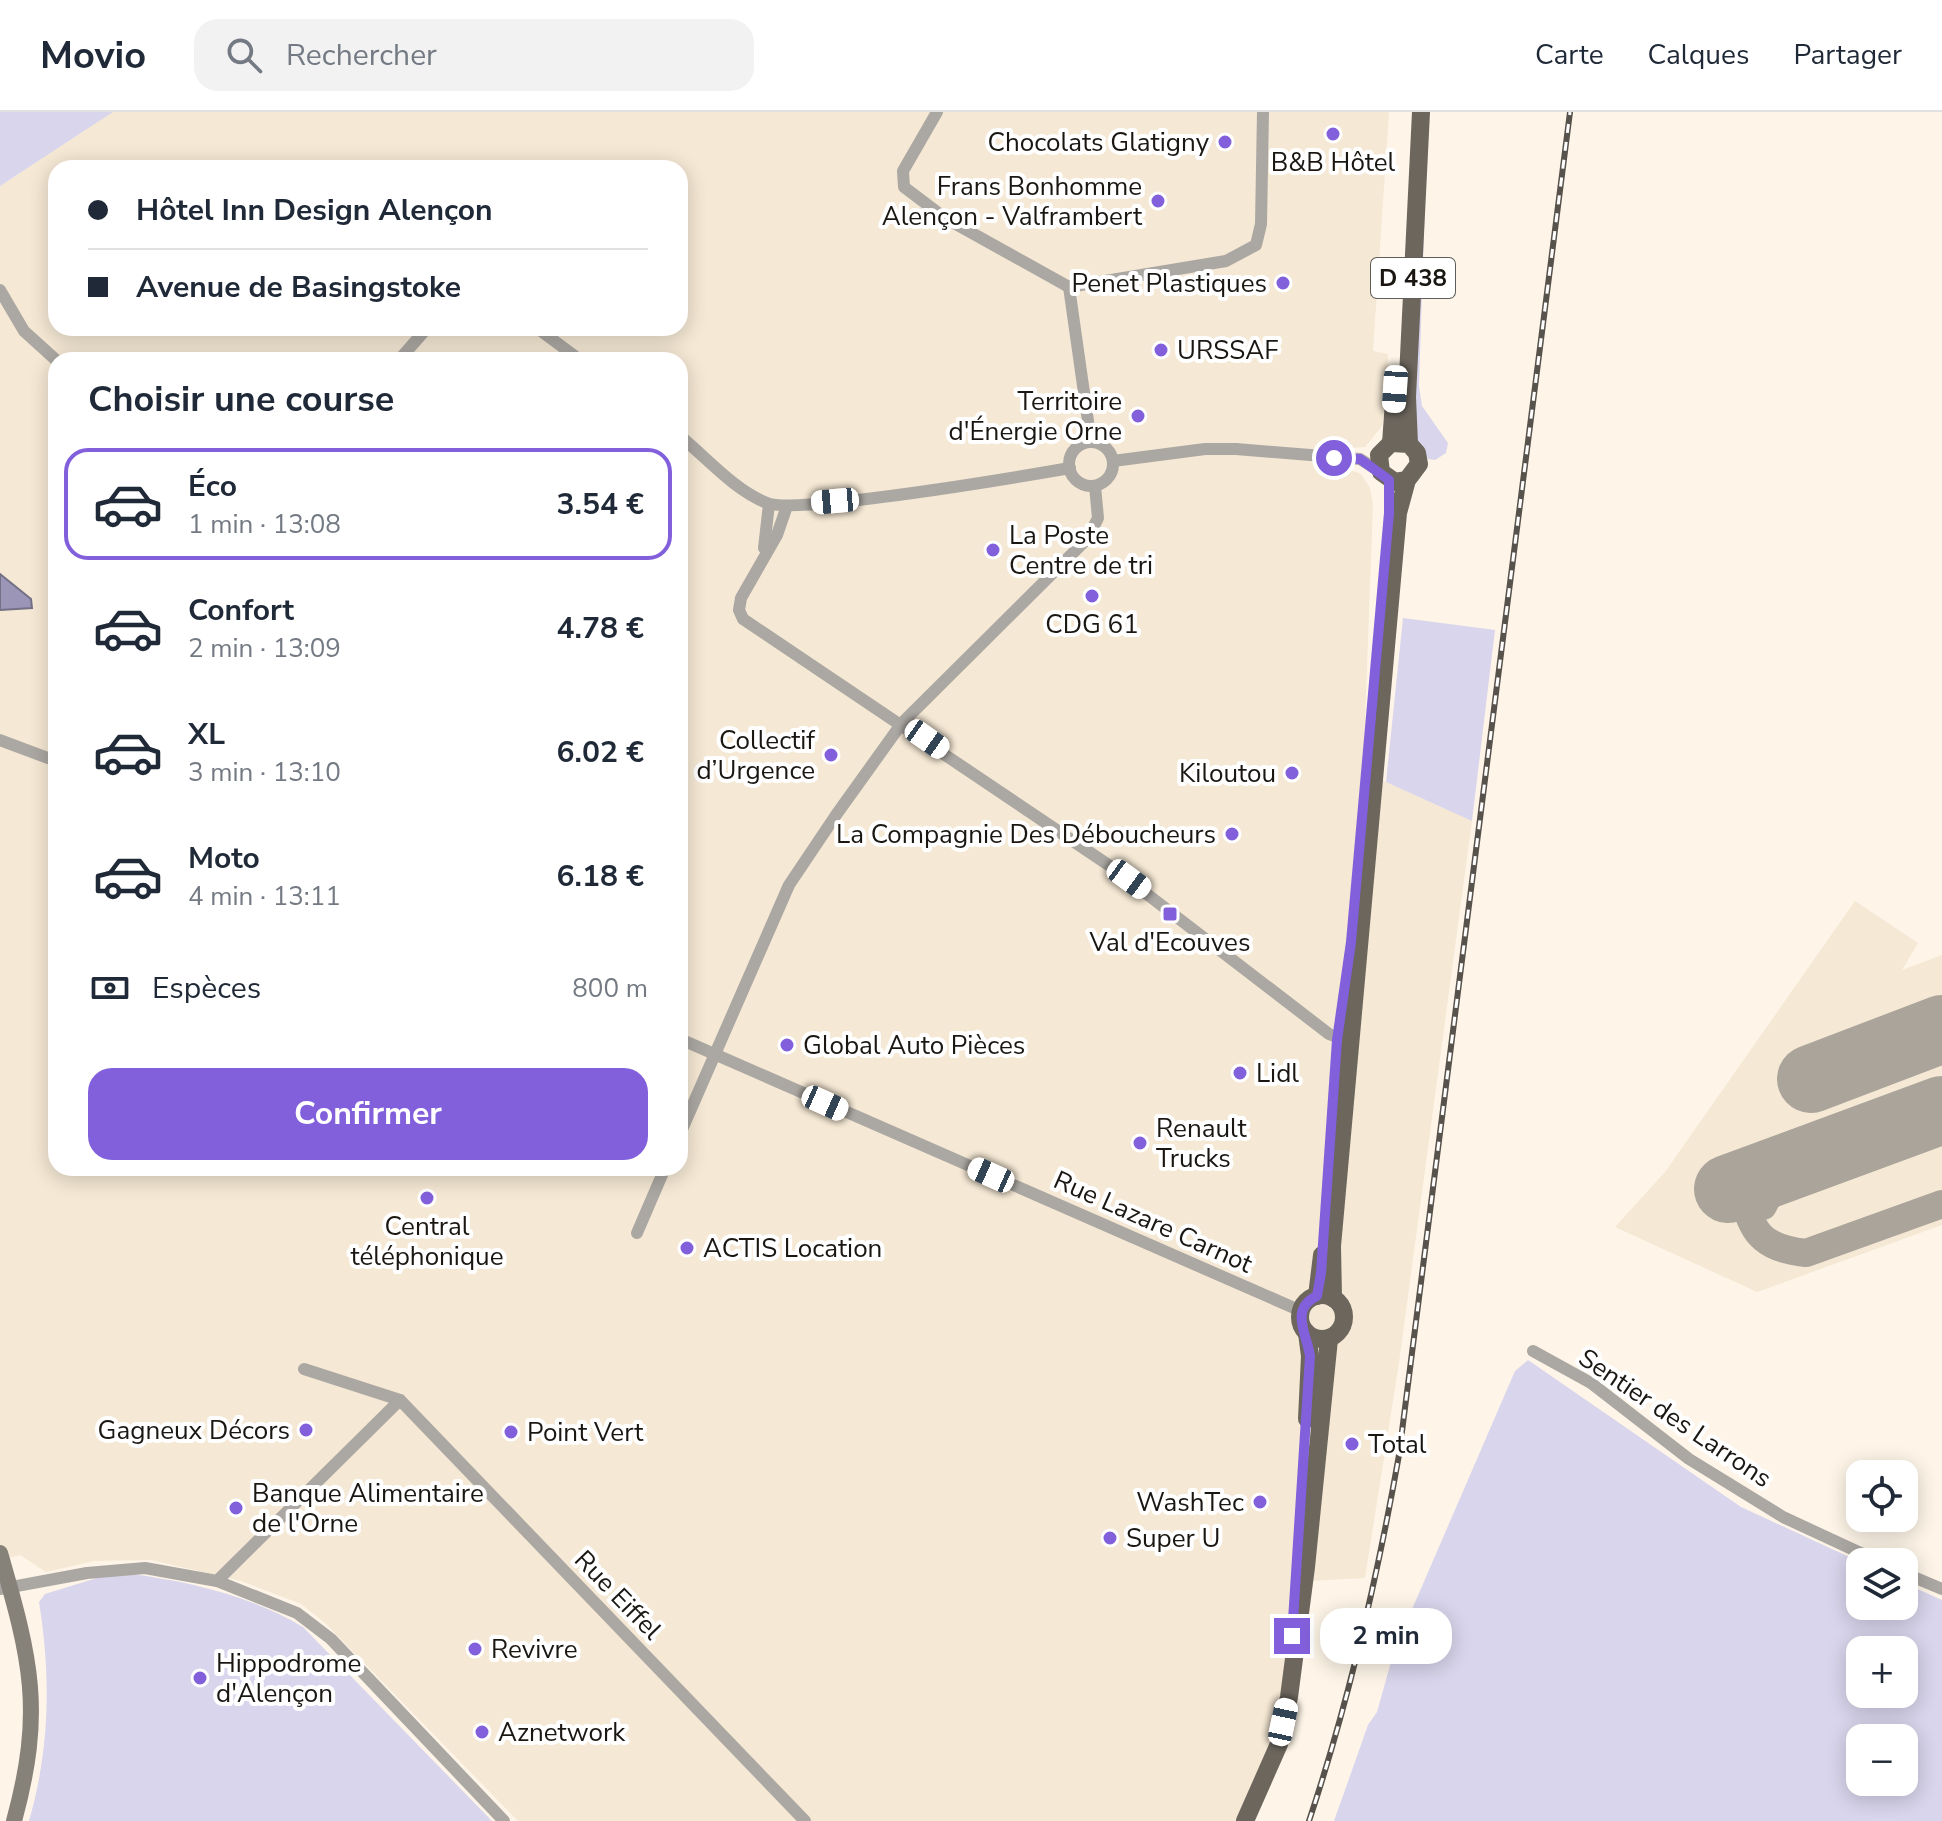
<!DOCTYPE html>
<html lang="fr">
<head>
<meta charset="utf-8">
<style>
	body { margin:0; font-family:"Nunito Sans",sans-serif; background:#f2f2f3; color:#1f2937; height:100vh; display:flex; flex-direction:column; font-size:30px; white-space:nowrap }
	* { box-sizing:border-box; margin:0 }
	p { font-size:26px; color:#747a83 }
	.icon { flex:none; width:44px; height:44px; fill:none; stroke:currentColor; stroke-width:2; stroke-linecap:round; stroke-linejoin:round }
	.map { position:relative; flex:1; overflow:hidden }
	.details { position:absolute; left:48px; top:240px; width:640px; height:824px; display:flex; flex-direction:column; background:#fff; border-radius:24px; box-shadow:0 4px 20px #0003 }
	.details>* { flex:none }
	.guide { position:absolute; left:48px; top:48px; width:640px; height:176px; border-radius:24px; box-shadow:0 4px 20px #0003; display:grid; align-content:center; height:176px; padding:0 40px; background:#fff }
	.fabs { position:absolute; left:1846px; top:1348px; display:grid; gap:16px }
	.fabs a { display:grid; place-items:center; width:72px; height:72px; border-radius:16px; background:#fff; box-shadow:0 4px 20px #0003; font-size:40px }
	.end { position:absolute; width:36px; height:36px; margin:-18px; border:10px solid #8260db; background:#fff; box-shadow:0 0 0 4px #fff }
	.from { border-radius:50% }
	.bubble { position:absolute; height:56px; border-radius:24px; background:#fff; box-shadow:0 4px 20px #0003; font-size:26px; font-weight:700; line-height:56px; text-align:center }
	.car { position:absolute; width:24px; height:48px; margin:-24px -12px; border-radius:10px; box-shadow:0 0 6px 2px #0007; background:linear-gradient(#fff 24%,#345 0 40%,#fff 0 76%,#345 0 86%,#fff 0) }
	.guide b { display:flex; align-items:center; gap:28px; height:76px; font-size:30px }
	.guide b+b { border-top:2px solid #e0e1e3 }
	.guide i { width:20px; height:20px; background:#1f2937 }
	ul { padding:0; list-style:none }
	li { display:flex; align-items:center; gap:24px; height:112px; margin:0 16px 12px; padding:0 24px; border:4px solid transparent; border-radius:24px }
	li div { flex:1 }
	li b { display:block; font-size:30px }
	li em { font-style:normal; font-weight:700 }
	li.selected { border-color:#8260db }
	li>.icon { width:72px; height:72px; stroke-width:1.5 }
	h2 { padding:0 40px; font-size:36px; line-height:96px }
	.pay { display:flex; align-items:center; gap:20px; height:88px; padding:0 40px; font-size:30px }
	.pay p { margin-inline-start:auto }
	.action { display:flex; gap:16px; margin-top:auto; padding:16px 40px }
	.action a { flex:1; height:92px; border-radius:24px; background:#8260db; color:#fff; font-size:32px; font-weight:700; line-height:92px; text-align:center }
	header { display:flex; align-items:center; gap:48px; box-sizing:border-box; height:112px; padding:0 40px; background:#fff; border-bottom:2px solid #e0e1e3 }
	header strong { font-size:38px }
	nav { display:flex; gap:44px; margin-inline-start:auto; font-size:28px }
	.search { width:560px; height:72px; background:#f2f2f3; display:flex; align-items:center; gap:20px; box-sizing:border-box; padding:0 28px; border-radius:24px; color:#747a83; font-size:30px }
	.map>svg:first-child { display:block }
	.built { fill:#f5e8d4; fill-rule:evenodd }
	.green { fill:#d8d5ec; fill-rule:evenodd }
	.water { fill:#9b96b7; stroke:#747086; stroke-width:2 }
	.lines { fill:none; stroke-linecap:round; stroke-linejoin:round }
	.taxiway { stroke:#aaa49a; stroke-width:28 }
	.runway { stroke:#aaa49a; stroke-width:68 }
	.minor { stroke:#aba7a2; stroke-width:12 }
	.secondary { stroke:#868179; stroke-width:16 }
	.primary { stroke:#6c665d; stroke-width:18 }
	.rail-casing { stroke:#57524c; stroke-width:6 }
	.rail { stroke:#fff; stroke-width:3; stroke-dasharray:9; stroke-linecap:butt }
	.route { stroke:#8260db; stroke-width:10 }
	.poi-dot { fill:#8260db; stroke:#fff; stroke-width:3 }
	.labels { text-anchor:middle; dominant-baseline:central; stroke-width:8; stroke-linejoin:round; paint-order:stroke }
	.shield { fill:#fff; stroke:#5f5d5a; stroke-width:2 }
	.shield-label { font-size:24px; font-weight:bold; fill:#1a1713 }
	.poi-label { font-size:26px; fill:#1a1713; stroke:#fff; text-anchor:start }
	.street-label { font-size:26px; fill:#1a1713; stroke:#fff }
</style>
</head>
<body>
<header>
<strong>Movio</strong>
<div class="search"><svg class="icon" aria-label="search" viewBox="0 0 24 24"><circle cx="10" cy="10" r="6"/><path d="M15 15l6 6"/></svg>Rechercher</div>
<nav><a>Carte</a><a>Calques</a><a>Partager</a></nav>
</header>
<div class="map">
<svg width="1942" height="1709" viewBox="0 0 1942 1709">
	<rect width="100%" height="100%" fill="#fef5e8"/>
	<!-- built -->
	<g class="built">
		<path d="M113,0H1389L1373,239L1388,242L1387,281L1382,314L1365,335L1352,336L1348,357L1361,362L1370,376L1373,392L1363,665L1380,667L1472,709L1399,1251L1365,1466L1309,1469L1293,1596L1251,1709H518L325,1511L301,1492L241,1469L151,1448L94,1449L46,1460L20,1443L0,1448V74ZM56,56H680V216H56ZM56,248H680V1056H56Z"/>
		<path d="M1855,789L1918,831L1902,858L1942,843V1113L1757,1180L1615,1115L1665,1060Z"/>
	</g>
	<!-- green -->
	<g class="green">
		<path d="M0,0H113L0,74Z"/>
		<path d="M1426,59L1419,274L1422,294L1448,331L1446,341L1435,348L1428,347L1414,321Z"/>
		<path d="M1403,506L1495,518L1472,709L1386,670Z"/>
		<path d="M1528,1248L1741,1395L1860,1450V1494H1904V1471L1942,1488V1709H1334L1368,1613L1377,1600L1394,1539L1515,1259ZM1860,1538H1904V1582H1860ZM1860,1626H1904V1670H1860Z"/>
		<path d="M132,1462C191,1470 251,1484 303,1515L492,1709H29C50,1636 51,1564 39,1490L45,1482L100,1465Z"/>
	</g>
	<!-- water -->
	<path class="water" d="M0,462L31,487L32,496L0,498Z"/>
	<g class="lines">
		<!-- taxiway -->
		<g class="taxiway">
			<path d="M1739,1074C1753,1117 1755,1135 1806,1141L1942,1092"/>
			<path d="M1739,1082L1746,1095L1763,1094L1779,1064L1792,1053"/>
		</g>
		<!-- runway -->
		<g class="runway">
			<path d="M1811,967L1942,917"/>
			<path d="M1728,1077L1942,998"/>
		</g>
		<!-- minor -->
		<g class="minor">
			<path d="M937,0L903,59L904,75L945,106L1069,175"/>
			<path d="M0,178L24,219L56,248"/>
			<path d="M537,216L580,248"/>
			<path d="M399,248L427,216"/>
			<path d="M680,324C707,346 734,378 767,391C797,403 1024,364 1070,356"/>
			<path d="M1091,330L1069,175L1226,149L1256,133L1261,112L1263,0"/>
			<circle cx="1091" cy="352" r="22"/>
			<path d="M1113,349L1205,337H1236L1360,347L1381,360"/>
			<path d="M787,394L777,423L741,486L739,498L743,507L1113,756L1329,922L1349,930"/>
			<path d="M764,436L769,392"/>
			<path d="M0,628L56,649"/>
			<path d="M680,927L1301,1199"/>
			<path d="M680,1022L789,773L836,703L902,611L1088,426L1098,406L1095,374"/>
			<path d="M637,1121L665,1056"/>
			<path d="M1533,1239L1591,1271L1689,1347L1783,1405L1880,1450"/>
			<path d="M304,1257L400,1288L805,1709"/>
			<path d="M1904,1461L1942,1477"/>
			<path d="M217,1469L400,1288"/>
			<path d="M0,1477L87,1461L145,1456L217,1469L297,1501L331,1527L504,1709"/>
		</g>
		<!-- secondary -->
		<path class="secondary" d="M0,1441C31,1548 44,1599 14,1709"/>
		<!-- primary -->
		<g class="primary">
			<path d="M1391,331L1396,262"/>
			<path d="M1409,332L1407,285L1421,0"/>
			<circle cx="1322" cy="1205" r="22"/>
			<path d="M1317,1184L1322,1143"/>
			<path d="M1333,1186L1332,1134L1398,401L1407,368L1419,352L1417,341L1409,332L1391,331L1379,343L1381,360L1395,370L1407,368"/>
			<path d="M1307,1307L1310,1244L1307,1221"/>
			<path d="M1245,1709L1279,1632L1289,1585L1306,1455L1329,1227"/>
		</g>
		<!-- rail casing -->
		<g class="rail-casing">
			<path id="rail" d="M1309,1709C1349,1589 1377,1467 1399,1343L1570,0"/>
		</g>
		<!-- rail -->
		<use href="#rail" class="rail"/>
	</g>
	<g class="lines">
		<!-- route -->
		<path class="route" d="M1292,1524L1310,1244C1307,1222 1289,1197 1317,1184L1321,1161L1337,928L1351,830L1389,401V368L1360,347L1334,346"/>
	</g>
	<!-- markers -->
	<g class="poi-dot">
		<circle cx="1333" cy="22" r="8"/>
		<circle cx="1225" cy="30" r="8"/>
		<circle cx="1158" cy="89" r="8"/>
		<circle cx="1283" cy="171" r="8"/>
		<circle cx="1161" cy="238" r="8"/>
		<circle cx="1138" cy="304" r="8"/>
		<circle cx="993" cy="438" r="8"/>
		<circle cx="1092" cy="484" r="8"/>
		<circle cx="831" cy="643" r="8"/>
		<circle cx="1292" cy="661" r="8"/>
		<circle cx="1232" cy="722" r="8"/>
		<rect x="1162" y="794" width="16" height="16" rx="4"/>
		<circle cx="787" cy="933" r="8"/>
		<circle cx="1240" cy="961" r="8"/>
		<circle cx="1140" cy="1031" r="8"/>
		<circle cx="427" cy="1086" r="8"/>
		<circle cx="687" cy="1136" r="8"/>
		<circle cx="306" cy="1318" r="8"/>
		<circle cx="511" cy="1320" r="8"/>
		<circle cx="1352" cy="1332" r="8"/>
		<circle cx="1260" cy="1390" r="8"/>
		<circle cx="236" cy="1396" r="8"/>
		<circle cx="1110" cy="1426" r="8"/>
		<circle cx="475" cy="1537" r="8"/>
		<circle cx="200" cy="1566" r="8"/>
		<circle cx="482" cy="1620" r="8"/>
	</g>
	<g class="labels">
		<!-- shield labels -->
		<rect class="shield" x="1371" y="146" width="84" height="40" rx="6"/>
		<g class="shield-label">
			<text x="1413" y="166">D 438</text>
		</g>
		<!-- poi labels -->
		<g class="poi-label">
			<text x="1209" y="30" text-anchor="end">Chocolats Glatigny</text>
			<text x="1333" y="50" text-anchor="middle">B&amp;B Hôtel</text>
			<text x="1142" y="74" text-anchor="end">Frans Bonhomme<tspan x="1142" dy="30">Alençon - Valframbert</tspan></text>
			<text x="1267" y="171" text-anchor="end">Penet Plastiques</text>
			<text x="1177" y="238">URSSAF</text>
			<text x="1122" y="289" text-anchor="end">Territoire<tspan x="1122" dy="30">d'Énergie Orne</tspan></text>
			<text x="1009" y="423">La Poste<tspan x="1009" dy="30">Centre de tri</tspan></text>
			<text x="1092" y="512" text-anchor="middle">CDG 61</text>
			<text x="815" y="628" text-anchor="end">Collectif<tspan x="815" dy="30">d’Urgence</tspan></text>
			<text x="1276" y="661" text-anchor="end">Kiloutou</text>
			<text x="1216" y="722" text-anchor="end">La Compagnie Des Déboucheurs</text>
			<text x="1170" y="830" text-anchor="middle">Val d'Ecouves</text>
			<text x="803" y="933">Global Auto Pièces</text>
			<text x="1256" y="961">Lidl</text>
			<text x="1156" y="1016">Renault<tspan x="1156" dy="30">Trucks</tspan></text>
			<text x="427" y="1114" text-anchor="middle">Central<tspan x="427" dy="30">téléphonique</tspan></text>
			<text x="703" y="1136">ACTIS Location</text>
			<text x="290" y="1318" text-anchor="end">Gagneux Décors</text>
			<text x="527" y="1320">Point Vert</text>
			<text x="1368" y="1332">Total</text>
			<text x="252" y="1381">Banque Alimentaire<tspan x="252" dy="30">de l'Orne</tspan></text>
			<text x="1244" y="1390" text-anchor="end">WashTec</text>
			<text x="1126" y="1426">Super U</text>
			<text x="491" y="1537">Revivre</text>
			<text x="216" y="1551">Hippodrome<tspan x="216" dy="30">d'Alençon</tspan></text>
			<text x="498" y="1620">Aznetwork</text>
		</g>
		<!-- street labels -->
		<g class="street-label">
			<text transform="translate(1153 1110) rotate(24)">Rue Lazare Carnot</text>
			<text transform="translate(1675 1306) rotate(34)">Sentier des Larrons</text>
			<text transform="translate(618 1483) rotate(46)">Rue Eiffel</text>
		</g>
	</g>
</svg>
<div class="fabs">
<a><svg class="icon" aria-label="locate" viewBox="0 0 24 24"><circle cx="12" cy="12" r="6"/><path d="M12 2v4M12 18v4M2 12h4M18 12h4"/></svg></a>
<a><svg class="icon" aria-label="layers" viewBox="0 0 24 24"><path d="M12 4l9 5-9 5-9-5zM3 14l9 5 9-5"/></svg></a>
<a>+</a>
<a>−</a>
</div>
<i class="end from" style="left:1334px;top:346px"></i>
<i class="end" style="left:1292px;top:1524px"></i>
<div class="bubble" style="left:1320px;top:1496px;width:132px">2 min</div>
<i class="car" style="left:1395px;top:277px;rotate:184deg"></i>
<i class="car" style="left:835px;top:389px;rotate:265deg"></i>
<i class="car" style="left:927px;top:627px;rotate:125deg"></i>
<i class="car" style="left:1129px;top:767px;rotate:126deg"></i>
<i class="car" style="left:825px;top:991px;rotate:114deg"></i>
<i class="car" style="left:991px;top:1063px;rotate:294deg"></i>
<i class="car" style="left:1283px;top:1610px;rotate:12deg"></i>
<div class="guide">
<b><i class="from"></i>Hôtel Inn Design Alençon</b>
<b><i></i>Avenue de Basingstoke</b>
</div>
<section class="details">
<h2>Choisir une course</h2>
<ul>
<li class="selected"><svg class="icon" aria-label="car" viewBox="0 0 24 24"><path d="M5 17H2v-5l4-1 3-4h7l3 4 3 1v5h-3M9 17h6M6 11h13"/><circle cx="7" cy="17" r="2"/><circle cx="17" cy="17" r="2"/></svg><div><b>Éco</b><p>1 min · 13:08</p></div><em>3.54 €</em></li>
<li><svg class="icon" aria-label="car" viewBox="0 0 24 24"><path d="M5 17H2v-5l4-1 3-4h7l3 4 3 1v5h-3M9 17h6M6 11h13"/><circle cx="7" cy="17" r="2"/><circle cx="17" cy="17" r="2"/></svg><div><b>Confort</b><p>2 min · 13:09</p></div><em>4.78 €</em></li>
<li><svg class="icon" aria-label="car" viewBox="0 0 24 24"><path d="M5 17H2v-5l4-1 3-4h7l3 4 3 1v5h-3M9 17h6M6 11h13"/><circle cx="7" cy="17" r="2"/><circle cx="17" cy="17" r="2"/></svg><div><b>XL</b><p>3 min · 13:10</p></div><em>6.02 €</em></li>
<li><svg class="icon" aria-label="car" viewBox="0 0 24 24"><path d="M5 17H2v-5l4-1 3-4h7l3 4 3 1v5h-3M9 17h6M6 11h13"/><circle cx="7" cy="17" r="2"/><circle cx="17" cy="17" r="2"/></svg><div><b>Moto</b><p>4 min · 13:11</p></div><em>6.18 €</em></li>
</ul>
<div class="pay"><svg class="icon" aria-label="cash" viewBox="0 0 24 24"><path d="M3 7h18v10H3z"/><circle cx="12" cy="12" r="2"/></svg>Espèces<p>800 m</p></div>
<div class="action"><a>Confirmer</a></div>
</section>
</div>
</body>
</html>
